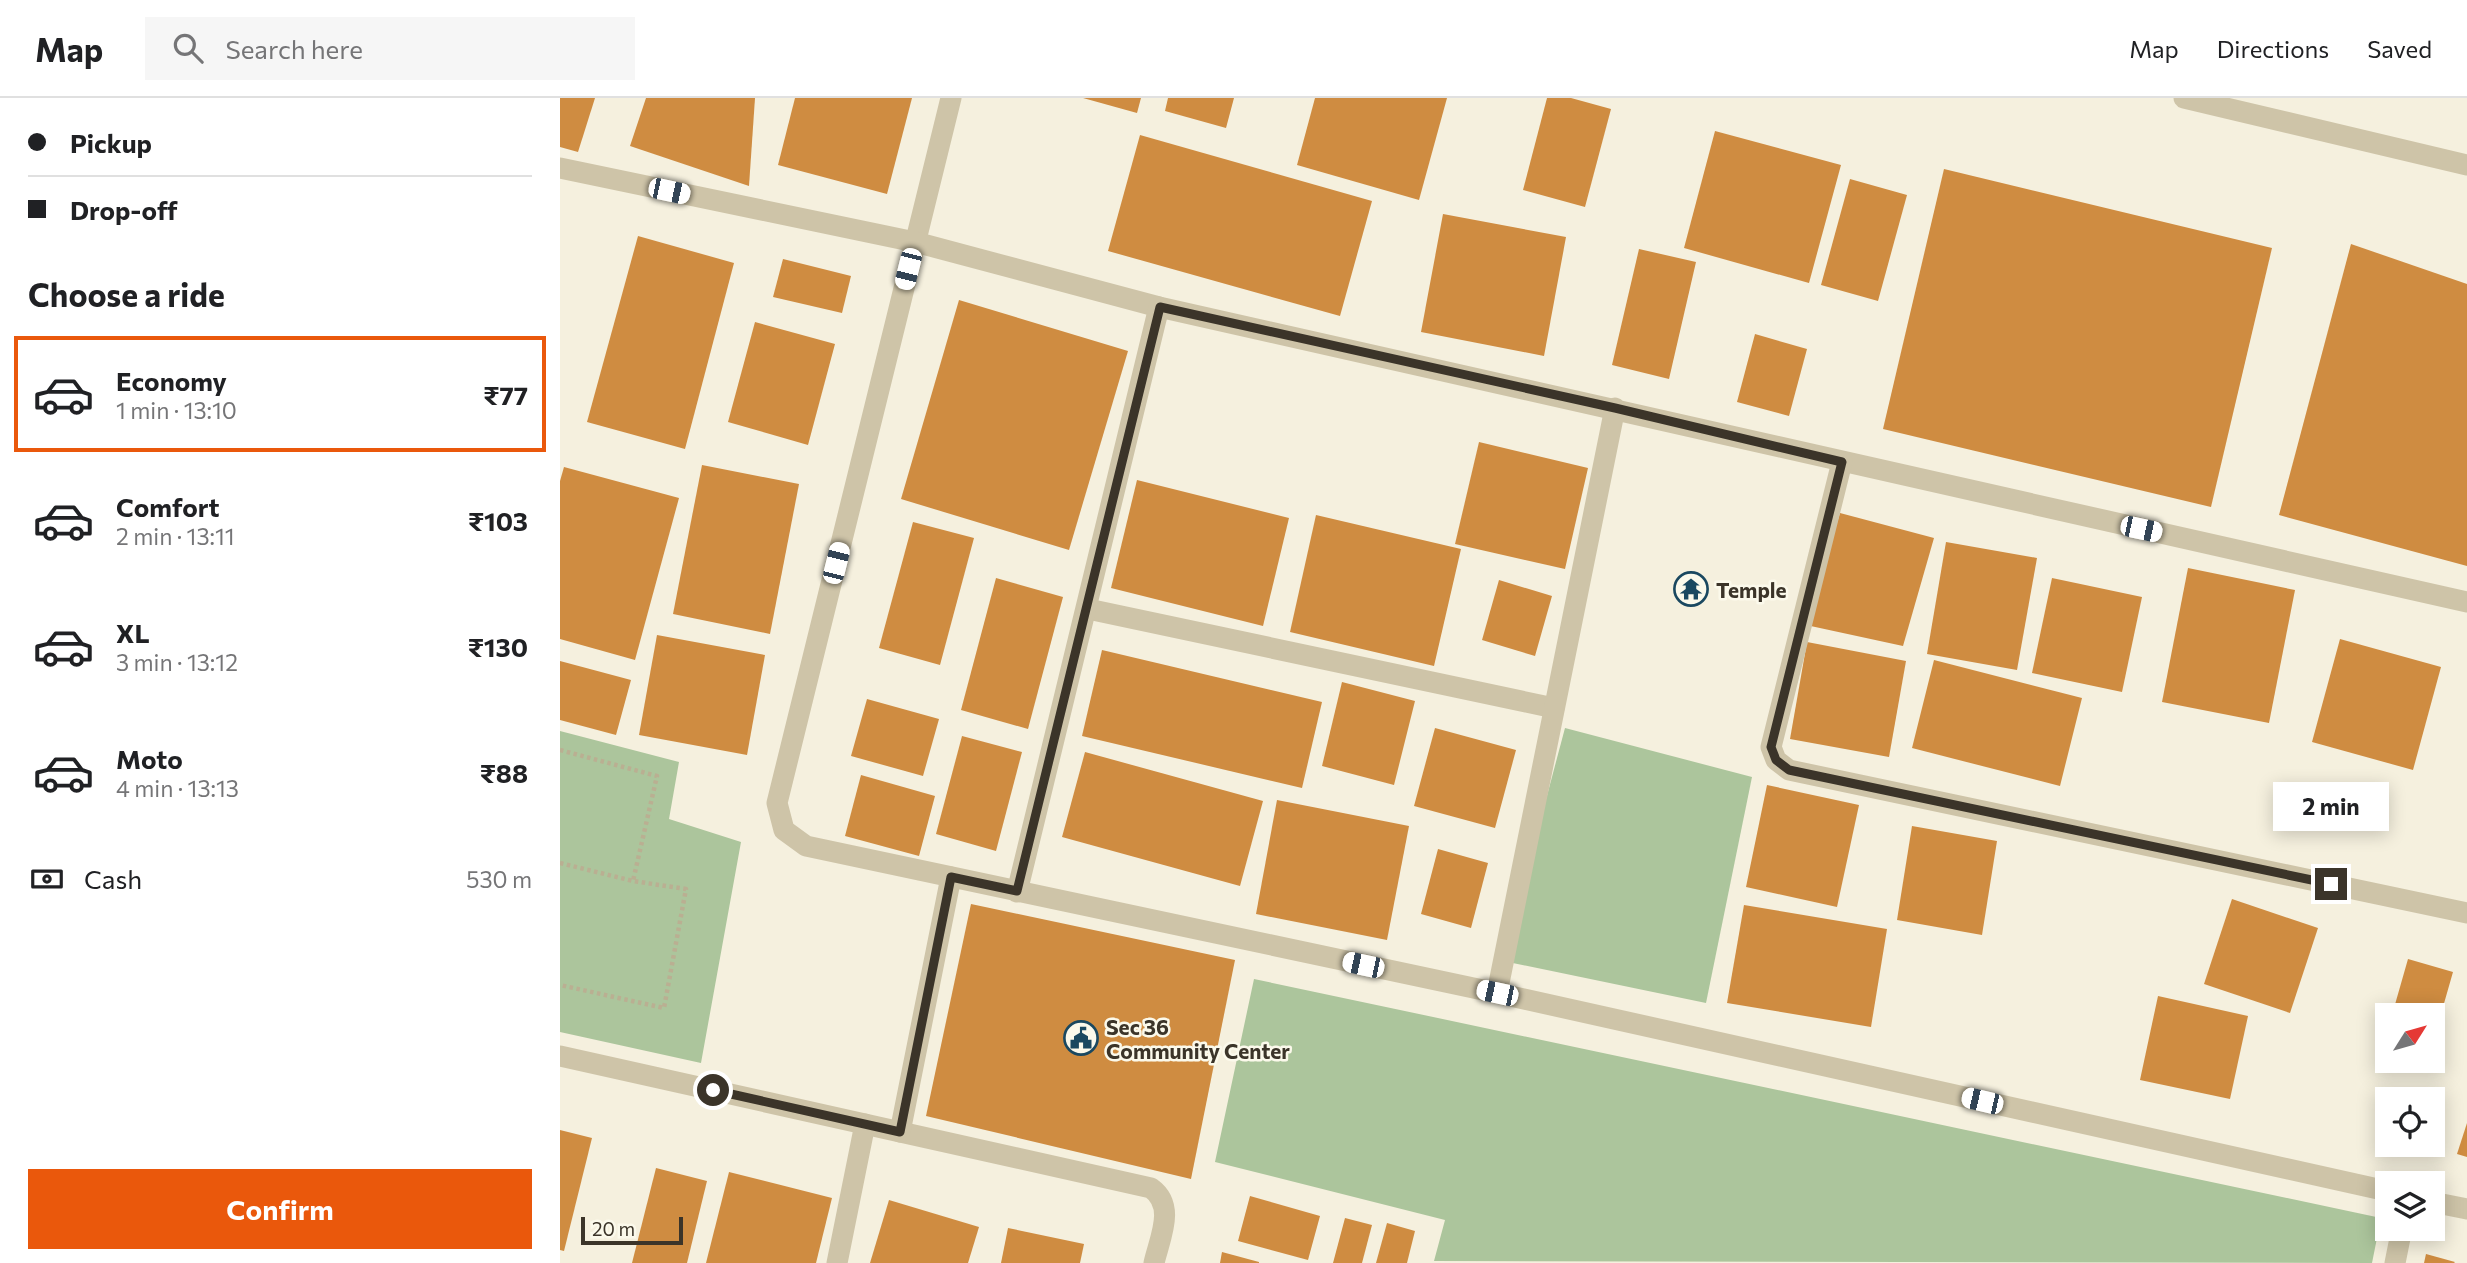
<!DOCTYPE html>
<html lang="en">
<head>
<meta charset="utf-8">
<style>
	body { margin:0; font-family:Commissioner,sans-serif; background:#f6f6f6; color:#202124; height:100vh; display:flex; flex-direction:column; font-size:26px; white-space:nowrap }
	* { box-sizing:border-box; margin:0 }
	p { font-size:23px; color:#757577 }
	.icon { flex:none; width:38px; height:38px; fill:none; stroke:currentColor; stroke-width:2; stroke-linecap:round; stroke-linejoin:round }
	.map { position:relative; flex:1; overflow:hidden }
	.side { display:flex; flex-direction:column; background:#fff; width:560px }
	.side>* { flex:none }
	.hud { display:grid; align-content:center; height:154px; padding:0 28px; background:#fff }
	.needle { width:46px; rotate:53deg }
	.fabs { position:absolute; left:1815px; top:905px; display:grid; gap:14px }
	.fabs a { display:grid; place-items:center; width:70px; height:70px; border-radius:0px; background:#fff; box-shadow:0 4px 18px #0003; font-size:35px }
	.scale { position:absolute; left:21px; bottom:18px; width:102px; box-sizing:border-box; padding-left:7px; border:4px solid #3b3429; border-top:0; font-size:19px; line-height:24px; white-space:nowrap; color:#3b3429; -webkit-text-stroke:5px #fbf9eb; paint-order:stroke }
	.end { position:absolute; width:32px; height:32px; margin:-16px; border:9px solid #3b3429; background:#fff; box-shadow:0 0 0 4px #fff }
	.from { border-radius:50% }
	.bubble { position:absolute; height:49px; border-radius:0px; background:#fff; box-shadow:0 4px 18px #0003; font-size:23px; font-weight:700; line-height:49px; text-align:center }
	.car { position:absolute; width:21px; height:42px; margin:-21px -10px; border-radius:9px; box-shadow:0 0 5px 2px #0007; background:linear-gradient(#fff 24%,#345 0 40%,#fff 0 76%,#345 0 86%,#fff 0) }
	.hud b { display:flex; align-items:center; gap:24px; height:66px; font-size:26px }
	.hud b+b { border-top:2px solid #e0e0e0 }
	.hud i { width:18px; height:18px; background:#202124 }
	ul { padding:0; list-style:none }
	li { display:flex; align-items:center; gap:21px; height:116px; margin:0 14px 10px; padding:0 14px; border:4px solid transparent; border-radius:0px }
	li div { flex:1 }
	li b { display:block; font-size:26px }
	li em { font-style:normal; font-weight:700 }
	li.selected { border-color:#ea580c }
	li>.icon { width:63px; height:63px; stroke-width:1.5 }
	h2 { padding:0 28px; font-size:32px; line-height:84px }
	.pay { display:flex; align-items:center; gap:18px; height:77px; padding:0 28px; font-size:26px }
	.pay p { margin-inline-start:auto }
	.button { display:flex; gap:14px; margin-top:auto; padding:14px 28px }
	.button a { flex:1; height:80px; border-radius:0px; background:#ea580c; color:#fff; font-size:28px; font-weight:700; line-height:80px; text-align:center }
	header { display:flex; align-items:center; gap:42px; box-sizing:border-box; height:98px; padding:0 35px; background:#fff; border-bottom:2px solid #e0e0e0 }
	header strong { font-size:33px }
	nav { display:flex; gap:38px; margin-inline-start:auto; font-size:24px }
	.search { width:490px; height:63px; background:#f6f6f6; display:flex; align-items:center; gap:18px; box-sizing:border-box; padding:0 24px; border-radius:0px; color:#757577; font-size:26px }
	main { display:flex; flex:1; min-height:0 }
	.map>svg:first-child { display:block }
	.green { fill:#acc59c }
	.building { fill:#cf8c41 }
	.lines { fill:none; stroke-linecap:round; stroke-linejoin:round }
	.path { stroke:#baaf92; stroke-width:4.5; stroke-dasharray:3.5 3.5; stroke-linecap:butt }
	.minor { stroke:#cec4a8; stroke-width:21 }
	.route { stroke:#3b3429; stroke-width:9 }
	.labels { text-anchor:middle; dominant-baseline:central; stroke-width:5; stroke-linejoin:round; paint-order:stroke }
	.poi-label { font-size:21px; font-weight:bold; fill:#3b3429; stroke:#fbf9eb; text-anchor:start }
</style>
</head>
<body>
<header>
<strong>Map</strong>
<div class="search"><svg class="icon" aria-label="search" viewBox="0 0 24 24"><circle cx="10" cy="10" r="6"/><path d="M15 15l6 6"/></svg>Search here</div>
<nav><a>Map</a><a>Directions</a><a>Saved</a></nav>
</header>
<main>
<section class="side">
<div class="hud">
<b><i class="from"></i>Pickup</b>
<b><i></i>Drop-off</b>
</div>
<h2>Choose a ride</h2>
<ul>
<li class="selected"><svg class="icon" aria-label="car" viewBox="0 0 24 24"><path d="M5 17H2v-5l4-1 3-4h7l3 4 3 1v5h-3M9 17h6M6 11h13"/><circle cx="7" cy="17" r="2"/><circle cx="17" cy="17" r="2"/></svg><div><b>Economy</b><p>1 min · 13:10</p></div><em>₹77</em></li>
<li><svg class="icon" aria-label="car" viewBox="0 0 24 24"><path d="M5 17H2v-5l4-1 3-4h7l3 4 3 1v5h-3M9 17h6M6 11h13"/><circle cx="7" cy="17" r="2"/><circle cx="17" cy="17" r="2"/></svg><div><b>Comfort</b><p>2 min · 13:11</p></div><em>₹103</em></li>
<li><svg class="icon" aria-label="car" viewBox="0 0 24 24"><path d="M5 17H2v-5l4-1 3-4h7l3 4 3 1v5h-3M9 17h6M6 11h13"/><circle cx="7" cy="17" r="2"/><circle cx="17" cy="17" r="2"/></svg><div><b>XL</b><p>3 min · 13:12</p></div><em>₹130</em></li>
<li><svg class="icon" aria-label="car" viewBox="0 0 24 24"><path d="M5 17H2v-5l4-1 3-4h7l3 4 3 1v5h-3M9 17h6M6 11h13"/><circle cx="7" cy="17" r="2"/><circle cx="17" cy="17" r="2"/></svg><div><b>Moto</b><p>4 min · 13:13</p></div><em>₹88</em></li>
</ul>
<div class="pay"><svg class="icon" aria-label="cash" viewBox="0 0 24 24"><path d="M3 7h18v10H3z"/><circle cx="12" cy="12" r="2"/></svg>Cash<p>530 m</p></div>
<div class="button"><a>Confirm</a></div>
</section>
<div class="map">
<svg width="1907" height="1165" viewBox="0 0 1907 1165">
	<rect width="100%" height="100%" fill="#f5f0de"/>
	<!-- green -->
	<g class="green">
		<path d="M1005,630L1192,679L1146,905L943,863Z"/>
		<path d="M0,633L119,664L109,721L181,744L141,965L0,934Z"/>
		<path d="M694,881L1821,1120L1812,1165L874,1163L885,1122L655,1064Z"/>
	</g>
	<!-- building -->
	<g class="building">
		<path d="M0,0H35L18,54L0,49Z"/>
		<path d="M86,0H195L189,88L70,48Z"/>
		<path d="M235,0H352L327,96L218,67Z"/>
		<path d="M523,0H581L577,15Z"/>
		<path d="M608,0H674L666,30L605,13Z"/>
		<path d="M755,0H887L859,102L737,67Z"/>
		<path d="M987,0H1011L1051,11L1025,109L963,92Z"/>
		<path d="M1155,33L1281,67L1249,185L1124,150Z"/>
		<path d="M580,37L812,103L780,218L548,153Z"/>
		<path d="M1384,71L1712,150L1651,409L1323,331Z"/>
		<path d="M1290,81L1347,97L1318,203L1261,187Z"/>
		<path d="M883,116L1006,139L984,258L861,234Z"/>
		<path d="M78,138L174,165L125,351L27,324Z"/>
		<path d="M1791,146L1907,186V468L1719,417Z"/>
		<path d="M1079,151L1136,164L1109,281L1052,267Z"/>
		<path d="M223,161L291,178L282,215L213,199Z"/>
		<path d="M399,202L568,253L509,452L341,401Z"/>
		<path d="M195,224L275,246L248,347L168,324Z"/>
		<path d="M1195,236L1247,251L1229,318L1177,304Z"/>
		<path d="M919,344L1028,370L1005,471L895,446Z"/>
		<path d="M142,367L239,386L210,536L113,516Z"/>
		<path d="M4,369L119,400L75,562L0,541V383Z"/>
		<path d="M577,382L729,420L703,528L551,490Z"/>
		<path d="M1280,415L1374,440L1343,548L1246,527Z"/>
		<path d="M756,417L901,451L874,568L730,534Z"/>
		<path d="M353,424L414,440L380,567L319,550Z"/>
		<path d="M1386,444L1477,460L1457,572L1367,556Z"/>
		<path d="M1628,470L1735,492L1709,625L1602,604Z"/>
		<path d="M436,480L503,499L468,631L401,612Z"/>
		<path d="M1492,480L1582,499L1562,594L1472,575Z"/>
		<path d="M939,482L992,498L975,558L922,542Z"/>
		<path d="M97,537L205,557L187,657L79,637Z"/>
		<path d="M1780,541L1881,569L1853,672L1752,644Z"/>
		<path d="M1247,544L1346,563L1329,659L1230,641Z"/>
		<path d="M542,552L762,604L742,690L522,638Z"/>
		<path d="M1374,562L1522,600L1500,688L1352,650Z"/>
		<path d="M0,563L71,582L56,637L0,622Z"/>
		<path d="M782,584L855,603L834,687L762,668Z"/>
		<path d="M307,601L379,621L363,678L291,658Z"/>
		<path d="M875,630L956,652L935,730L854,708Z"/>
		<path d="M402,638L462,654L436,753L376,736Z"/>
		<path d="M525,654L703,703L680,788L502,739Z"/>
		<path d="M301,677L375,698L359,758L285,738Z"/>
		<path d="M1207,687L1299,707L1277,809L1186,789Z"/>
		<path d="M717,702L849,728L827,842L696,816Z"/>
		<path d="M1352,728L1437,743L1422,837L1337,822Z"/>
		<path d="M878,751L928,765L911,830L861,816Z"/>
		<path d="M1672,801L1758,830L1730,915L1644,886Z"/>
		<path d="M411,806L675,862L631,1081L366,1018Z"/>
		<path d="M1184,807L1327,831L1311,929L1167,905Z"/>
		<path d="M1848,861L1893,874L1873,944L1872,917H1832Z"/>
		<path d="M1598,898L1688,918L1670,1001L1580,982Z"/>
		<path d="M1907,1025V1059L1897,1056Z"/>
		<path d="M0,1032L32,1040L4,1153L0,1152Z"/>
		<path d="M96,1070L147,1083L127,1165H72Z"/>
		<path d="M169,1074L272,1100L256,1165H146Z"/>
		<path d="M690,1098L760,1118L748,1162L678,1143Z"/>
		<path d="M329,1102L419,1129L408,1165H310Z"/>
		<path d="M785,1120L812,1127L802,1165H773Z"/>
		<path d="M827,1125L855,1133L847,1165H816Z"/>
		<path d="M448,1130L524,1146L520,1165H441Z"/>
		<path d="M662,1154L699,1164V1165H660Z"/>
		<path d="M1866,1156L1895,1164L1894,1165H1864Z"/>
	</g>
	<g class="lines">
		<!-- path -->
		<g class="path">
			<path d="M0,652L97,678L73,783"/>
			<path d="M0,765L73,783L126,791L104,910L0,887"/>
		</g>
		<!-- minor -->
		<g class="minor">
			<path d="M391,0L217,705L224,732L246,748L937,895L1827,1093"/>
			<path d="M1624,0L1907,67"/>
			<path d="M0,70L355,144L599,209L1907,504"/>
			<path d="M1282,364L1211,649L1216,662L1229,672L1907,815"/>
			<path d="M528,511L994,610"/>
			<path d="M457,794L599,209"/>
			<path d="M937,895L1055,310"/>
			<path d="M0,958L591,1090C616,1108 600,1139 594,1165"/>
			<path d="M340,1034L391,779"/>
			<path d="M1872,1104L1907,1111"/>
			<path d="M277,1165L305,1026"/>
			<path d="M1835,1165L1842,1130"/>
		</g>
	</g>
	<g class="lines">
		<!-- route -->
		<path class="route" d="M153,992L340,1034L391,779L457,793L600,209L1055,310L1282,364L1211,649L1216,662L1229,672L1771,786"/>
	</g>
	<!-- icons -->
	<defs>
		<g id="temple-ring" transform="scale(1.75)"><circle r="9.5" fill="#fbf9eb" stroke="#1a4860" stroke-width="1.5"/><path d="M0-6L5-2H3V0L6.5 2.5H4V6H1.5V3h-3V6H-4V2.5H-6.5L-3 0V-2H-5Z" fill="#1a4860"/></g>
		<g id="civic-ring" transform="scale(1.75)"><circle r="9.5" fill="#fbf9eb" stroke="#1a4860" stroke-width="1.5"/><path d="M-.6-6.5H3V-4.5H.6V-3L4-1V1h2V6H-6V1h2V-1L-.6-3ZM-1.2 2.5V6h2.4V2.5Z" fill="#1a4860"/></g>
	</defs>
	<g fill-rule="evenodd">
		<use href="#temple-ring" x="1131" y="491"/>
		<use href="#civic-ring" x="521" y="940"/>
	</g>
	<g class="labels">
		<!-- poi labels -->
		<g class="poi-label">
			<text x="1156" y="491">Temple</text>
			<text x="546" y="928">Sec 36<tspan x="546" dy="24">Community Center</tspan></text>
		</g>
	</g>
</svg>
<div class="fabs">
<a><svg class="needle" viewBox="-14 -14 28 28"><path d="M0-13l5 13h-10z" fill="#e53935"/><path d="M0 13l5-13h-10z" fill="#757577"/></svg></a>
<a><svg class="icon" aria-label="locate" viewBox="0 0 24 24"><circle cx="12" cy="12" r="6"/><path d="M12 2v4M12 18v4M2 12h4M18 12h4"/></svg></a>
<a><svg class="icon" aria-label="layers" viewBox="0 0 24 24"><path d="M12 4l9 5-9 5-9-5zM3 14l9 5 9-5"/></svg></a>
</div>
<div class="scale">20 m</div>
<i class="end from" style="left:153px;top:992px"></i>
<i class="end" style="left:1771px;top:786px"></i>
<div class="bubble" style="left:1713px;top:684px;width:116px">2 min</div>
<i class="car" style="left:109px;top:93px;rotate:102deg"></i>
<i class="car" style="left:348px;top:171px;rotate:194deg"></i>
<i class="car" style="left:1581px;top:431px;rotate:102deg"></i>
<i class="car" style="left:276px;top:465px;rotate:14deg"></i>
<i class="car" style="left:803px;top:867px;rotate:282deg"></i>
<i class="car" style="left:937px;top:895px;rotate:282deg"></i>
<i class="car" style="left:1422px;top:1003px;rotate:283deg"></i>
</div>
</main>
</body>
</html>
